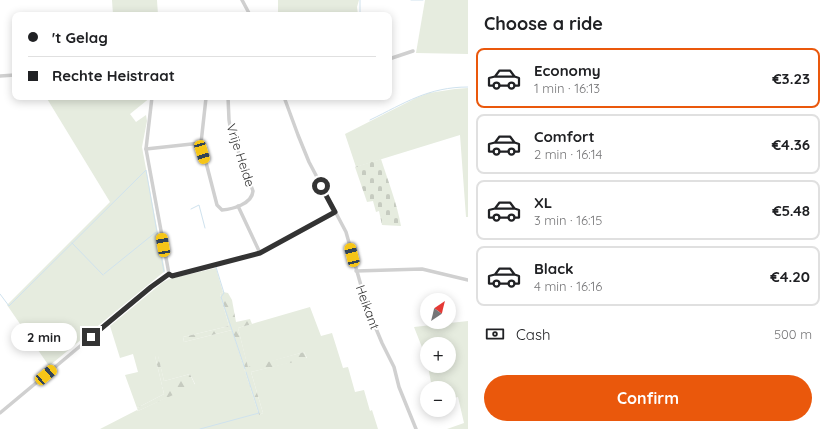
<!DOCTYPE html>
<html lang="en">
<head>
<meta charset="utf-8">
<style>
	body { margin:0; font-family:Quicksand,sans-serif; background:#f2f2f2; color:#202124; height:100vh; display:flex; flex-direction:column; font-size:15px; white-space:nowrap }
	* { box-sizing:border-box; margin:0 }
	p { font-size:13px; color:#757577 }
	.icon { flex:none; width:22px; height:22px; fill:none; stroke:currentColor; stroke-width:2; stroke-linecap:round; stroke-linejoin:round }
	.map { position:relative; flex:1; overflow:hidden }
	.drawer { display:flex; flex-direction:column; background:#fff; width:360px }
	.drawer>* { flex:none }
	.banner { position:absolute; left:12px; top:12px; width:380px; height:88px; border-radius:8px; box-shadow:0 2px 10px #0003; display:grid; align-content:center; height:88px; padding:0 16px; background:#fff }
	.needle { width:26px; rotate:35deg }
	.buttons { position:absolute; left:420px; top:293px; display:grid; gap:8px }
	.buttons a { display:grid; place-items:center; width:36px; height:36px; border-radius:50%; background:#fff; box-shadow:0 2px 10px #0003; font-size:20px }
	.end { position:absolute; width:18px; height:18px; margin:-9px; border:5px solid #333; background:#fff; box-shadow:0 0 0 2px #fff }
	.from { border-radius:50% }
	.bubble { position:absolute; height:28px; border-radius:14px; background:#fff; box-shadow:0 2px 10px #0003; font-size:13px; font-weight:700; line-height:28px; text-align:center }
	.car { position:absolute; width:12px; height:24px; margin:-12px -6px; border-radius:5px; box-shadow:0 0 3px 1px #0007; background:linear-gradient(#f5c518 24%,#345 0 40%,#f5c518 0 76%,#345 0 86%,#f5c518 0) }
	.banner b { display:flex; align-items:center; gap:14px; height:38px; font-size:15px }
	.banner b+b { border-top:1px solid #e0e0e0 }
	.banner i { width:10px; height:10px; background:#202124 }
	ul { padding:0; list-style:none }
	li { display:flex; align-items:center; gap:12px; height:60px; margin:0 8px 6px; padding:0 8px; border:2px solid #e0e0e0; border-radius:8px }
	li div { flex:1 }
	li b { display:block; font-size:15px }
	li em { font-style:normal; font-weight:700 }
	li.selected { border-color:#ea580c }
	li>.icon { width:36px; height:36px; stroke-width:1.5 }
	h2 { padding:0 16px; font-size:18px; line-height:48px }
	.pay { display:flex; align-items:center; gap:10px; height:44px; padding:0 16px; font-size:15px }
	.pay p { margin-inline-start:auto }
	.primary-button { display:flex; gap:8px; margin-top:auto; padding:8px 16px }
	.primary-button a { flex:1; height:46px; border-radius:24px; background:#ea580c; color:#fff; font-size:16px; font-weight:700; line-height:46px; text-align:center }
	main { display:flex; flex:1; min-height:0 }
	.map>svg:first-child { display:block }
	.grass { fill:#e6ecdf }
	.forest { fill:url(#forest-firs) }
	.cemetery { fill:url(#cemetery-stones) }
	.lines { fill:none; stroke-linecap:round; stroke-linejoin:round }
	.stream { stroke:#cfe2ee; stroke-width:1 }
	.minor { stroke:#d0d0d0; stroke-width:3.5 }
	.route { stroke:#333; stroke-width:5 }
	.labels { text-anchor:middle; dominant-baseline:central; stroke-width:4; stroke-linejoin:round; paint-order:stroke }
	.street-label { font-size:13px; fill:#333; stroke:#fff }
</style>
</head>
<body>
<main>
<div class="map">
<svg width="468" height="429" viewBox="0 0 468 429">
	<defs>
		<pattern id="forest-firs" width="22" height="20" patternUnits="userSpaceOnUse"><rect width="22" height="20" fill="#e6ecdf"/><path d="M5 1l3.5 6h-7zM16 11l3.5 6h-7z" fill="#c6cbc0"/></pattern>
		<pattern id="cemetery-stones" width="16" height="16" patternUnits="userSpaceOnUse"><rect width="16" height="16" fill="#e6ecdf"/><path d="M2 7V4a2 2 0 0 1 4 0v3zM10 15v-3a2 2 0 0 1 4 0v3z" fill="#c6cbc0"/></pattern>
	</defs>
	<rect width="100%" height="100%" fill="#fff"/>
	<!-- grass -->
	<g class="grass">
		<path d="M112,0H157L158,15H113Z"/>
		<path d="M278,0H359L357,7L358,15H278Z"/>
		<path d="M425,0H468V54L416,53Z"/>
		<path d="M468,88V217H466L460,135L356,167L345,134L416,98L429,93L455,89Z"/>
		<path d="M46,97H151L130,114L136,122L146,115L147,121L142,147L165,271L49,366L7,305L110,202Z"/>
		<path d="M216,268L223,292L220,294L229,326L183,337L184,342L232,330L259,415L263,413L251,372L307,358L304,352L248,368L238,328L310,307L321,336L332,333L343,368L348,367L355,392L364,390L370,411L372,410L378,429H100L137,410L138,411L195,384L190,374L164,381L158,356H155L164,394L137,408L125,375L138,372L133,354L120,358L110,326L163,282L169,279Z"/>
		<path d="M468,321V429H447L464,423L458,397L449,399V388H432L428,366H449V344H427V360L414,327Z"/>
	</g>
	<!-- forest -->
	<g class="forest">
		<path d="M223,292L228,293L232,300L236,322L250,319L252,324L238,328L248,367L304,352L307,359L251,372L263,413L259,415L232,330L184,342L183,337L229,326L220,294Z"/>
		<path d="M158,355L164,381L190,374L195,385L138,411L137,408L164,394L155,356Z"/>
	</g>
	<!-- cemetery -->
	<path class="cemetery" d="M381,159C388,181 397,203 401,226L382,225L379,211L376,212L373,201L367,202L355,167Z"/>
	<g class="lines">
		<!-- stream -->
		<g class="stream">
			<path d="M411,0H423"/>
			<path d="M360,15V0"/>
			<path d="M370,120C405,103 428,87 468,87"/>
			<path d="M191,209L199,205L205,228"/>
			<path d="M72,243L103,275"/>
			<path d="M216,267L224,293L221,297L245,369"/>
			<path d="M104,274L156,232"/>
			<path d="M0,294L9,306L146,170L164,272"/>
			<path d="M200,429L259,413L246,372"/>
		</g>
		<!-- minor -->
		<g class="minor">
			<path d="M242,0L250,15"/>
			<path d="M389,59L413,51"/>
			<path d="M0,76L15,75"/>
			<path d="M152,97L146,149L169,274"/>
			<path d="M213,97L206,98L201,143L217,205L222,210C233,209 252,204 253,191L231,132L229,120L228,97"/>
			<path d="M284,97L298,135L309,162L346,232L367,307L382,343L394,367L399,387L416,429"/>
			<path d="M146,149L201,143"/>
			<path d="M238,206L260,253"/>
			<path d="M356,271L422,269L468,280"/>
			<path d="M0,413L151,287L169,274L172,276L260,253L335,213"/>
		</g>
	</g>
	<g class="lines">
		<!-- route -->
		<path class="route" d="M91,337L151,287L169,274L172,276L260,253L335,212L321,186"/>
	</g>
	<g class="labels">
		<!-- street labels -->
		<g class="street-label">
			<text transform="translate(241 155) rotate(72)">Vrije Heide</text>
			<text transform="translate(368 307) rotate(70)">Heikant</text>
		</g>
	</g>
</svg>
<div class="buttons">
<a><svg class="needle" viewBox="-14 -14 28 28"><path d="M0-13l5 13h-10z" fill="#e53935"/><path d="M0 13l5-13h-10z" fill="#757577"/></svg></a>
<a>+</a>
<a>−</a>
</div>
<i class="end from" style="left:321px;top:186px"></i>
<i class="end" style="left:91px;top:337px"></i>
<div class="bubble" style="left:11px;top:323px;width:66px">2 min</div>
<i class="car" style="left:202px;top:152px;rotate:163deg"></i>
<i class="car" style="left:163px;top:245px;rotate:350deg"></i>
<i class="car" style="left:352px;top:255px;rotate:346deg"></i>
<i class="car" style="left:46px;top:375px;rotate:50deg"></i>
<div class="banner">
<b><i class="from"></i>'t Gelag</b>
<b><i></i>Rechte Heistraat</b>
</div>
</div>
<section class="drawer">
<h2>Choose a ride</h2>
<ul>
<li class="selected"><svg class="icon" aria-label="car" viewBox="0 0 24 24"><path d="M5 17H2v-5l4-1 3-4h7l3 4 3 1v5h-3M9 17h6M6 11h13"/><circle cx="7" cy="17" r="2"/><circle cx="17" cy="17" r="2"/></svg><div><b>Economy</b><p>1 min · 16:13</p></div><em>€3.23</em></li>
<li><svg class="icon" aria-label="car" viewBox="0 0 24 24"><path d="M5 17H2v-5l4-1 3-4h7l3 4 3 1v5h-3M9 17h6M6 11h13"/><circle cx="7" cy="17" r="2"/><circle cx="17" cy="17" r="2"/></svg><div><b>Comfort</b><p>2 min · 16:14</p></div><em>€4.36</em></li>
<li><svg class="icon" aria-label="car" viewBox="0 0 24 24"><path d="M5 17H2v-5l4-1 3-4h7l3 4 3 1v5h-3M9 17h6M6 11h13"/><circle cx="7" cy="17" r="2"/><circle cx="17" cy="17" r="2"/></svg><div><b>XL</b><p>3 min · 16:15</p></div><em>€5.48</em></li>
<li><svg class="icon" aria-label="car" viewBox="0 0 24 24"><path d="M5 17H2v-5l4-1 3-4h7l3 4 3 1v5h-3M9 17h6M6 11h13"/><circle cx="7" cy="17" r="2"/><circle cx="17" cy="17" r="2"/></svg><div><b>Black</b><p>4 min · 16:16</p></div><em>€4.20</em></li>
</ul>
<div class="pay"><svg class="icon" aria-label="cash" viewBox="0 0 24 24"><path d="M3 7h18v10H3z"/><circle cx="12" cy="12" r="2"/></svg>Cash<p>500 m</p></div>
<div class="primary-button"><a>Confirm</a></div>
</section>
</main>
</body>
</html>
